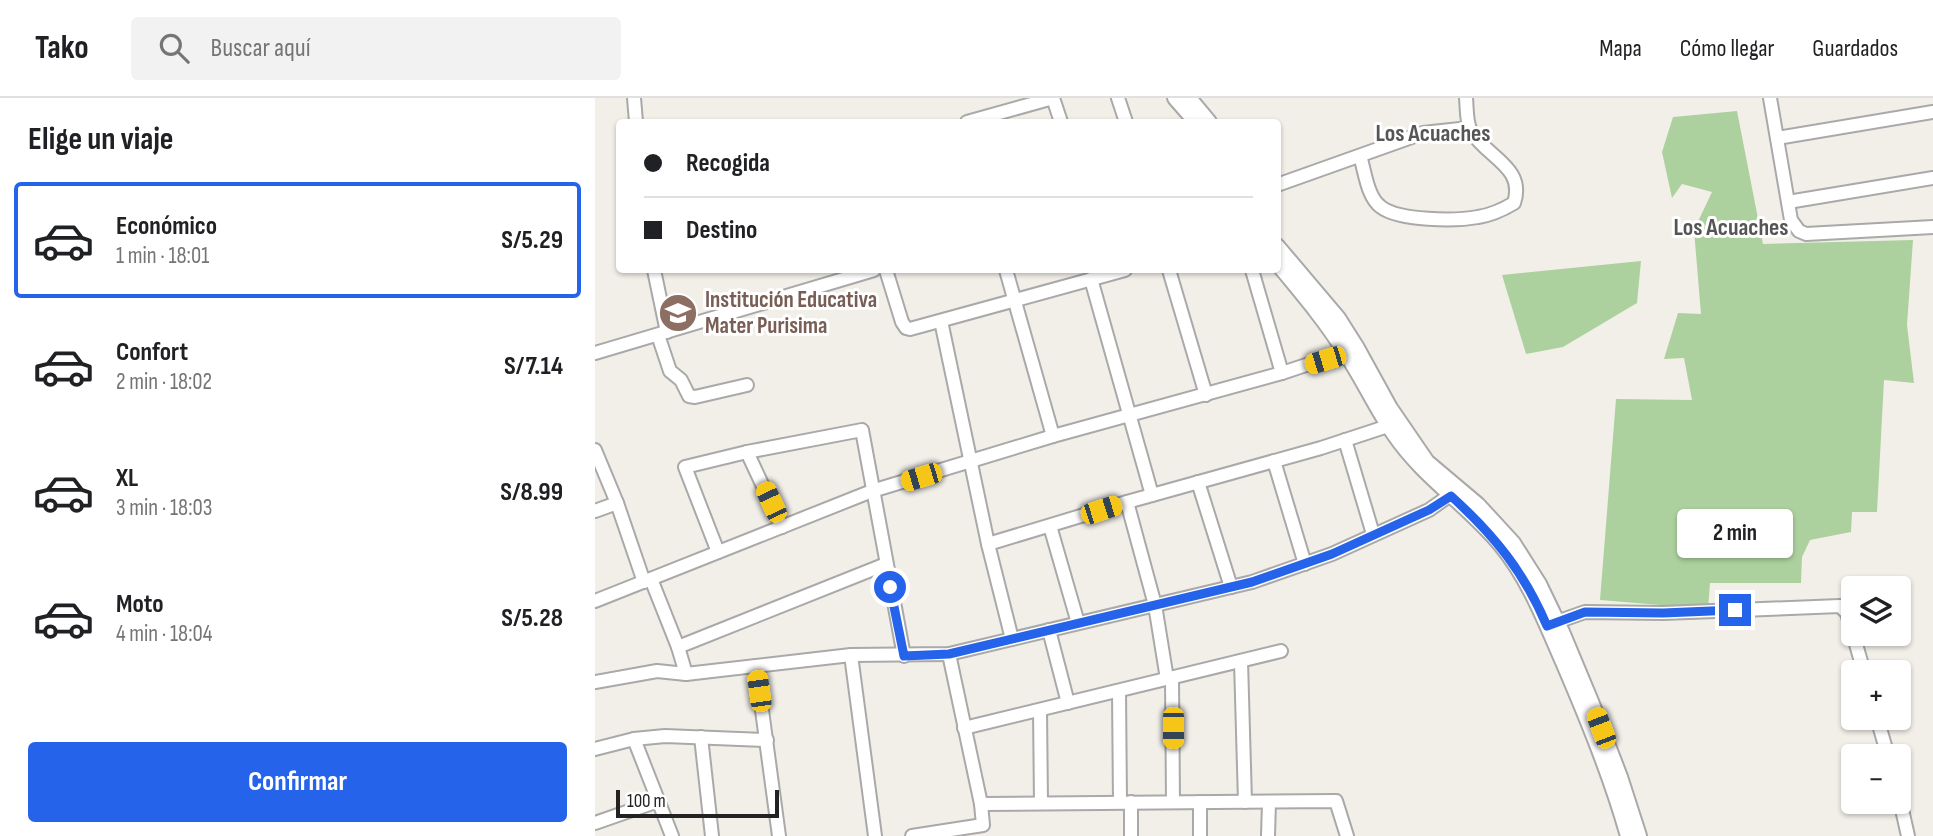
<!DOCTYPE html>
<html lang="es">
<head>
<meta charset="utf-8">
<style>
	body { margin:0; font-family:"Sofia Sans Condensed",sans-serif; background:#f2f2f2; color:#202124; height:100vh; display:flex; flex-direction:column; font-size:26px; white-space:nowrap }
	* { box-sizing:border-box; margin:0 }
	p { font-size:23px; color:#757577 }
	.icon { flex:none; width:38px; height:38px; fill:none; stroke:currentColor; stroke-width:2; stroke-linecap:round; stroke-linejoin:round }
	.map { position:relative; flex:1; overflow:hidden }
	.sheet { display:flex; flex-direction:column; background:#fff; width:595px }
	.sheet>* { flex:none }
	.top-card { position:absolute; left:21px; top:21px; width:665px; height:154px; border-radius:7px; box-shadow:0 2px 5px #0004; display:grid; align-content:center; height:154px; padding:0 28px; background:#fff }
	.buttons { position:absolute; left:1246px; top:478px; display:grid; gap:14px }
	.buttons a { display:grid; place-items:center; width:70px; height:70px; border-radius:7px; background:#fff; box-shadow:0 2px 5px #0004; font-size:35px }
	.scale { position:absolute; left:21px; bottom:18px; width:163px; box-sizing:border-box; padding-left:7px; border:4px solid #222; border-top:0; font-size:19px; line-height:24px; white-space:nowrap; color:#222; -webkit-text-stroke:5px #fff; paint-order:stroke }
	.end { position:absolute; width:32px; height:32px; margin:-16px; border:9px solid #2563eb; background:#fff; box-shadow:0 0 0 4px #fff }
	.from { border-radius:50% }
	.bubble { position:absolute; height:49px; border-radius:7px; background:#fff; box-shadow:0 2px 5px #0004; font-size:23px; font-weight:700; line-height:49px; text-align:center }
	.car { position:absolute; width:21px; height:42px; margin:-21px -10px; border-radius:9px; box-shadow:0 0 5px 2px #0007; background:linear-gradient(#f5c518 24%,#345 0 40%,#f5c518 0 76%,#345 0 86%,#f5c518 0) }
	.top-card b { display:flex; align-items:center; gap:24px; height:66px; font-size:26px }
	.top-card b+b { border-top:2px solid #e0e0e0 }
	.top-card i { width:18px; height:18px; background:#202124 }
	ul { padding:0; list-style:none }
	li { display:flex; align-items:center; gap:21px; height:116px; margin:0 14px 10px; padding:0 14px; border:4px solid transparent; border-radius:7px }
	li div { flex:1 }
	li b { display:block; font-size:26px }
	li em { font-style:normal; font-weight:700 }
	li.active { border-color:#2563eb }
	li>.icon { width:63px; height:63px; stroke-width:1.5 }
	h2 { padding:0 28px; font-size:32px; line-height:84px }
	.primary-button { display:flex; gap:14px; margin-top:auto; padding:14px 28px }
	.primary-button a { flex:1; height:80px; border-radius:7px; background:#2563eb; color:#fff; font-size:28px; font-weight:700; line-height:80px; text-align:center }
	header { display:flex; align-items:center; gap:42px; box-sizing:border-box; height:98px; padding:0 35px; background:#fff; border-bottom:2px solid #e0e0e0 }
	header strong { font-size:33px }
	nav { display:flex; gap:38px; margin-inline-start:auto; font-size:24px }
	.search { width:490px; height:63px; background:#f2f2f2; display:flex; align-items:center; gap:18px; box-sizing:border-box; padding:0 24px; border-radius:7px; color:#757577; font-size:26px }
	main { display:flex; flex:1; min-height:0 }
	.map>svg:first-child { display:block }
	.forest { fill:#add19e }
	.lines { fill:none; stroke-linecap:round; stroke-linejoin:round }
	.minor-casing { stroke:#a9a9a9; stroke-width:16 }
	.tertiary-casing { stroke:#a9a9a9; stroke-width:18 }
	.minor { stroke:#fff; stroke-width:12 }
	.tertiary { stroke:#fff; stroke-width:14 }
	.route { stroke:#2563eb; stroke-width:9 }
	.labels { text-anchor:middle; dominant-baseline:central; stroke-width:6; stroke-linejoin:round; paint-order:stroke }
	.education-label { font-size:23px; font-weight:bold; fill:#785e54; stroke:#fff; text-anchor:start }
	.neighbourhood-label { font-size:24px; font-weight:bold; fill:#555; stroke:#fff }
</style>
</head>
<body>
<header>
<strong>Tako</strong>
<div class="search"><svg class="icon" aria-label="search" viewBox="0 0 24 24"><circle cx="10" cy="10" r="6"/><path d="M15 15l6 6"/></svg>Buscar aquí</div>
<nav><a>Mapa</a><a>Cómo llegar</a><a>Guardados</a></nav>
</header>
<main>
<section class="sheet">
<h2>Elige un viaje</h2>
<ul>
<li class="active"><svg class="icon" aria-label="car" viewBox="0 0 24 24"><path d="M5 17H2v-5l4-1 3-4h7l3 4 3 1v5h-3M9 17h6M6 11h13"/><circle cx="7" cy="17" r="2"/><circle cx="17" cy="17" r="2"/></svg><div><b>Económico</b><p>1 min · 18:01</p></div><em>S/5.29</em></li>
<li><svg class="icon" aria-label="car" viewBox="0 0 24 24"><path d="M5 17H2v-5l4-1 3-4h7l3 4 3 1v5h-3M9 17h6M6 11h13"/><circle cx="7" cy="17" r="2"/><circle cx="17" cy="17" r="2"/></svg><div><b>Confort</b><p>2 min · 18:02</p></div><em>S/7.14</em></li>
<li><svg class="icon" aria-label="car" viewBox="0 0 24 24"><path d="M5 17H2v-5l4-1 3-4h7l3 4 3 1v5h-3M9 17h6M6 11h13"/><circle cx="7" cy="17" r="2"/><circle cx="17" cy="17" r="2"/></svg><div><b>XL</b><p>3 min · 18:03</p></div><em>S/8.99</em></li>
<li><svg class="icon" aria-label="car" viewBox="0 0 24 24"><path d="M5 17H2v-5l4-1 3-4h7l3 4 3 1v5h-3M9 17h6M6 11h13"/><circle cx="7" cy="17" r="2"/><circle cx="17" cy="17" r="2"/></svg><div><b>Moto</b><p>4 min · 18:04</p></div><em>S/5.28</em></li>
</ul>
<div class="primary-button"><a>Confirmar</a></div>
</section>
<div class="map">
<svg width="1338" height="738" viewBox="0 0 1338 738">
	<rect width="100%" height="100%" fill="#f2efe9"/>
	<!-- forest -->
	<g class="forest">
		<path d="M1142,13L1168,146L1318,142L1312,227L1319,285L1289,282L1282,414H1257L1256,434L1215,442L1207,459L1206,485H1115L1113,511L1005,502L1021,301L1097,302L1089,260L1069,261L1083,215L1106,216L1099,132L1117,94L1087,86L1077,100L1067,54L1078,19Z"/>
		<path d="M1046,163L1042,205L968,249L931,256L907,177Z"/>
	</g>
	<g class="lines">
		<!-- minor casing -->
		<g class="minor-casing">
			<g id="minor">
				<path d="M39,0L41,24"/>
				<path d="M458,0L466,24"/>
				<path d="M523,0L531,24"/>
				<path d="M1175,0L1196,122L1204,133L1211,136L1338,129"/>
				<path d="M372,24L458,0"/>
				<path d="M1182,40L1338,14"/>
				<path d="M765,58C770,73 772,99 786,109C804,123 861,123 883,119C896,117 909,111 919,105C931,69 891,59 876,33C871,24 872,10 871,0"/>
				<path d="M682,87L828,35L874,30"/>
				<path d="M1193,104L1338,80"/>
				<path d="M59,172L72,234"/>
				<path d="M291,172L307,224L311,230L315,231L530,172"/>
				<path d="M411,172L458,338"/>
				<path d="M574,172L611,297"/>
				<path d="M657,172L687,275"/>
				<path d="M496,181L557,397"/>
				<path d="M346,223L393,446L417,541"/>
				<path d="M63,237L75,273L86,282L94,298L100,299L152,287"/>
				<path d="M0,255L279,172"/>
				<path d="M750,342L778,436"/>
				<path d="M0,352L22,405L49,484"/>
				<path d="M152,354L187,429"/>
				<path d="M679,363L710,466"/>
				<path d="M603,384L636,489"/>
				<path d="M532,404L560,507L572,581"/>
				<path d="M0,413L22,405"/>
				<path d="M455,428L483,525"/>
				<path d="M393,446L532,404L726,350L793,328"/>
				<path d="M123,454L90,369L152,354L267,332L309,558"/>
				<path d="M56,481L83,549L91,576"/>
				<path d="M0,503L277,393L458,338L687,275L759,251"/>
				<path d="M956,526L990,514L1068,515L1245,508L1252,515L1269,574"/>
				<path d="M454,532L473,605"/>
				<path d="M83,549L291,466"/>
				<path d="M256,557L280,738"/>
				<path d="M646,563L650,704"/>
				<path d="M161,568L184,738"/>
				<path d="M577,580L578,704"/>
				<path d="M0,584L62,573L91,576L256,557L354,556L657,484L737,456L834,412L861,393"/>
				<path d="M524,593L525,704"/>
				<path d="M445,612L446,705"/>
				<path d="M1282,620L1293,658"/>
				<path d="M369,630L686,553"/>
				<path d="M106,639L117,738"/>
				<path d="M39,641L77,738"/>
				<path d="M0,651L39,641L70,638L172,642"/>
				<path d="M1304,698L1313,738"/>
				<path d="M536,704V738"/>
				<path d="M605,704V738"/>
				<path d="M386,706L741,703L752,738"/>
				<path d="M0,725L63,703"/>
				<path d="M317,738L388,727L386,706L354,556"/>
				<path d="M673,738L674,704"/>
			</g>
		</g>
		<!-- tertiary casing -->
		<g class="tertiary-casing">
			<g id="tertiary">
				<path d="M580,0L601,24"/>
				<path d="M594,0L614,24"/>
				<path d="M682,148L743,220L762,250L795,310L832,364L883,407L918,445L944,486L967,534L997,606L1025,679L1044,738"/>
				<path d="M682,165C706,194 730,222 750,254C768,281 781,310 799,336C828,379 873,407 906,447C934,481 950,523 968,564C992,620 1016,678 1033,738"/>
			</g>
		</g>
		<!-- minor -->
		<use href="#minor" class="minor"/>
		<!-- tertiary -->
		<use href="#tertiary" class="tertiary"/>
	</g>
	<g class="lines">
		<!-- route -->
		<path class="route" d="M295,489L309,558L354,556L657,484L737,456L834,412L856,398C900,438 929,474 952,528L990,514L1068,515L1140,512"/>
	</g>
	<!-- icons -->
	<defs>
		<g id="school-disc" transform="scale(2.0125)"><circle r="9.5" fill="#8d6e63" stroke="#fff"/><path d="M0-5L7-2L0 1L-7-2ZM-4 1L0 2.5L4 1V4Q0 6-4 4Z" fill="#fff"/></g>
	</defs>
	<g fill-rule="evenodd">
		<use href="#school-disc" x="83" y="215"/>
	</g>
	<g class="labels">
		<!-- education labels -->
		<g class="education-label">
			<text x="110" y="202">Institución Educativa<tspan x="110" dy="26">Mater Purisima</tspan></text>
		</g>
		<!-- neighbourhood labels -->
		<g class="neighbourhood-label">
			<text x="838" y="35">Los Acuaches</text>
			<text x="1136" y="129">Los Acuaches</text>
		</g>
	</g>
</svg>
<div class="buttons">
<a><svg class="icon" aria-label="layers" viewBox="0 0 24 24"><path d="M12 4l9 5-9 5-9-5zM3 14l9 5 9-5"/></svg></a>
<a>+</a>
<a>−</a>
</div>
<div class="scale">100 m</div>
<i class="end from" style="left:295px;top:489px"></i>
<i class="end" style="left:1140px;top:512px"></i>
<div class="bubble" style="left:1082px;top:411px;width:116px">2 min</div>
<i class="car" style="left:730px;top:262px;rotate:253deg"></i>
<i class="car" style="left:326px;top:379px;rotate:253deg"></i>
<i class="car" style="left:176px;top:404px;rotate:335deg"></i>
<i class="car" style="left:506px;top:412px;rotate:72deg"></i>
<i class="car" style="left:164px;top:593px;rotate:352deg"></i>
<i class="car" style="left:578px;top:630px;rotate:180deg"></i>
<i class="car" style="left:1006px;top:630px;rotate:339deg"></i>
<div class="top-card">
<b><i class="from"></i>Recogida</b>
<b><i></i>Destino</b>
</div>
</div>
</main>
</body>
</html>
